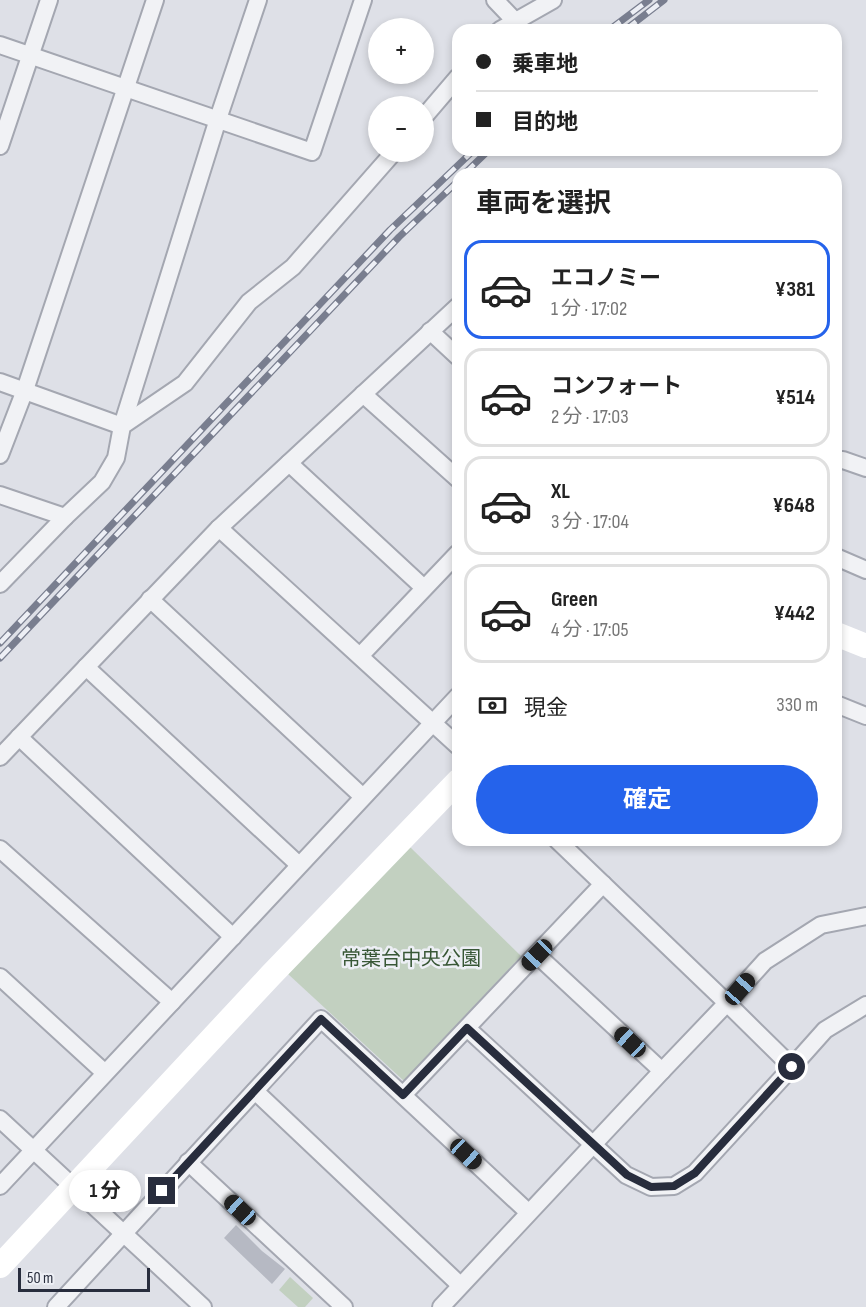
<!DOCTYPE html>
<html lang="ja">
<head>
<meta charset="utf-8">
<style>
	body { margin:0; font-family:"Sofia Sans Condensed","Noto Sans JP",sans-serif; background:#f2f2f2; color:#222; height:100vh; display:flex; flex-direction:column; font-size:22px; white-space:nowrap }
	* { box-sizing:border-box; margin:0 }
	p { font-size:20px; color:#767676 }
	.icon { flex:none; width:33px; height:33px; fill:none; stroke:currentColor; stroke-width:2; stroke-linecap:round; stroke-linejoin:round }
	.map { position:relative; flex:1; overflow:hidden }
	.details { position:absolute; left:452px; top:168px; width:390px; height:678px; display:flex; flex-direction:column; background:#fff; border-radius:18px; box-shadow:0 3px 9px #0003 }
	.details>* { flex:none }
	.hud { position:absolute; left:452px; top:24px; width:390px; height:132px; border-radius:18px; box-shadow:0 3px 9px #0003; display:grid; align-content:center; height:132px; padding:0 24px; background:#fff }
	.controls { position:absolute; left:368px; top:18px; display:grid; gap:12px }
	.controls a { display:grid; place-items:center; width:66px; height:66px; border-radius:50%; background:#fff; box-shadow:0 3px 9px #0003; font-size:30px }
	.scale { position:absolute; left:18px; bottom:15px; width:132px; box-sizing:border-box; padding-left:6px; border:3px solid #282d3d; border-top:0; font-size:16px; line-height:21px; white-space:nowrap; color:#282d3d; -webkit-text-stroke:4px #edeff5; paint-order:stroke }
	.end { position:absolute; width:27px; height:27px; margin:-14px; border:8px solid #282d3d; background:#fff; box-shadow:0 0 0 3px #fff }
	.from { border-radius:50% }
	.bubble { position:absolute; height:42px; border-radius:21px; background:#fff; box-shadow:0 3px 9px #0003; font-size:20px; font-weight:700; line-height:42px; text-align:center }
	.car { position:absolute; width:18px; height:36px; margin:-18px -9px; border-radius:8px; box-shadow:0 0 4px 2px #0007; background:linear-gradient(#222 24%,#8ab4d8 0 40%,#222 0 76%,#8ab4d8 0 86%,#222 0) }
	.hud b { display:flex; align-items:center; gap:21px; height:57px; font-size:22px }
	.hud b+b { border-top:2px solid #e0e0e0 }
	.hud i { width:15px; height:15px; background:#222 }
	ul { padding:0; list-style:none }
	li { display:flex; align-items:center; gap:18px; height:99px; margin:0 12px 9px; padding:0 12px; border:3px solid #e0e0e0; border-radius:18px }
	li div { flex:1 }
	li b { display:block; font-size:22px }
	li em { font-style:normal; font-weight:700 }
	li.selected { border-color:#2563eb }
	li>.icon { width:54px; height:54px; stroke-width:1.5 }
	h2 { padding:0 24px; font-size:27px; line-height:72px }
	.pay { display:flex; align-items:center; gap:15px; height:66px; padding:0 24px; font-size:22px }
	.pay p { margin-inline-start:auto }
	.button { display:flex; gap:12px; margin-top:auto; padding:12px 24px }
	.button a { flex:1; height:69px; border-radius:36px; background:#2563eb; color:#fff; font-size:24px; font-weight:700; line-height:69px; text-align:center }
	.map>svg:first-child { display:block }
	.green { fill:#c2d0c0 }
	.building { fill:#b6b9c3 }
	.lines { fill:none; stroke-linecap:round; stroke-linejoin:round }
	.street-casing { stroke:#a4a7b1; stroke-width:20 }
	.street { stroke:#f1f2f5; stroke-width:16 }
	.secondary { stroke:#fff; stroke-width:24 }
	.rail-casing { stroke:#797e8f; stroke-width:7 }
	.rail { stroke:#edeff5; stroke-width:4.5; stroke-dasharray:14; stroke-linecap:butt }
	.route { stroke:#282d3d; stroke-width:8 }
	.labels { text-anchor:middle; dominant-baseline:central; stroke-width:5; stroke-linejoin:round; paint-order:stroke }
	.park-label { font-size:20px; fill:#385736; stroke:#edeff5 }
</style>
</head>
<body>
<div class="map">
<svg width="866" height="1307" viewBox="0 0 866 1307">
	<rect width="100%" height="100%" fill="#dee0e7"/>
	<!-- green -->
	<g class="green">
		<path d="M409,846L521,956L404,1081L288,974Z"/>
		<path d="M290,1277L313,1298L305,1307H298L279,1290Z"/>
	</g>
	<!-- building -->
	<path class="building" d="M236,1225L262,1251L285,1269L272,1284L224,1238Z"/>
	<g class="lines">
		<!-- street casing -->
		<g class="street-casing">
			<g id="street">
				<path d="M495,0L515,21L516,30"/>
				<path d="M500,30L553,0"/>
				<path d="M0,45L312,152L363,0"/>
				<path d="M423,118L458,77"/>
				<path d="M0,146L49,0"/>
				<path d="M430,331L458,357"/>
				<path d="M0,382L122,426L218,119L258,0"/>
				<path d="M363,394L458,479"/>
				<path d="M0,455L25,390L155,0"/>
				<path d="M836,461L843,460L866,468"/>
				<path d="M289,463L424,588"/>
				<path d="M0,495L65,517"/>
				<path d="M219,528L458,746"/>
				<path d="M836,557L866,570"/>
				<path d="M0,584L65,517L102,482L116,458L122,426L185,383L249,302L293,267L394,152"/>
				<path d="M150,599L363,797"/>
				<path d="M360,656L458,553"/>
				<path d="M86,667L299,865"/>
				<path d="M836,704L866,716"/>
				<path d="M19,737L233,937"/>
				<path d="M0,757L219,528L458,306"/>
				<path d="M0,849L172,1002"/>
				<path d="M537,955L662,1071"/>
				<path d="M0,977L105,1073"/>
				<path d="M467,1028L626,1175L651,1187L674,1186L695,1173L792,1067L727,1003L765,961L821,925L866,916"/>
				<path d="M792,1067L825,1030L866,1005"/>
				<path d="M255,1091L460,1285"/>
				<path d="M403,1095L603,884"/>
				<path d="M0,1119L203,1307"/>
				<path d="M188,1162L344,1307"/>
				<path d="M0,1186L458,696"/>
				<path d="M56,1307L321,1019L528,1212"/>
				<path d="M441,1307L662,1071L727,1003L557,840"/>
			</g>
		</g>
		<!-- street -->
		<use href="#street" class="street"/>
		<!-- secondary -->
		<g class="secondary">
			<path d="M836,634L866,646"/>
			<path d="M0,1266L271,975L458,781"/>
		</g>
		<!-- rail casing -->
		<g class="rail-casing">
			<g id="rail">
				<path d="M609,30L649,0"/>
				<path d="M625,30L664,0"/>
				<path d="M464,174L489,150"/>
				<path d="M0,643L390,230L474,150"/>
				<path d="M0,658L399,237L458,181"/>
			</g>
		</g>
		<!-- rail -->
		<use href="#rail" class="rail"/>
	</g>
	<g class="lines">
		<!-- route -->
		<path class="route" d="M162,1191L321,1019L403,1095L467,1028L627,1175L651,1187L674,1186L695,1173L792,1067"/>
	</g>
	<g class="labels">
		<!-- park labels -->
		<g class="park-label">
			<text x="411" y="959">常葉台中央公園</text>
		</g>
	</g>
</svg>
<div class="controls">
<a>+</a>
<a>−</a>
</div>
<div class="scale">50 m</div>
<i class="end from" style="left:792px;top:1067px"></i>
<i class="end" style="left:162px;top:1191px"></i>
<div class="bubble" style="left:69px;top:1170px;width:72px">1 分</div>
<i class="car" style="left:537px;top:955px;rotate:224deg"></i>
<i class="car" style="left:740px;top:989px;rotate:41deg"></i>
<i class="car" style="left:630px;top:1042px;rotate:313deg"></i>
<i class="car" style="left:466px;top:1154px;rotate:133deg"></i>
<i class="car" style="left:240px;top:1210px;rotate:313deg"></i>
<div class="hud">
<b><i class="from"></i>乗車地</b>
<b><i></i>目的地</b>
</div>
<section class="details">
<h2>車両を選択</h2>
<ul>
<li class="selected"><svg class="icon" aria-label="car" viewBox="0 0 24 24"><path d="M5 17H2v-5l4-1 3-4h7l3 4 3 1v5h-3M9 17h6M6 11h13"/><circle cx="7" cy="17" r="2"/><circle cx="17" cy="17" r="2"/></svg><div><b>エコノミー</b><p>1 分 · 17:02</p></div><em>¥381</em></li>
<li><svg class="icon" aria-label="car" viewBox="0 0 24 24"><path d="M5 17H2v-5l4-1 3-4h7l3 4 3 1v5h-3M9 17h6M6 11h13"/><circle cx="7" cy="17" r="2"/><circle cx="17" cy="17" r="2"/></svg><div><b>コンフォート</b><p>2 分 · 17:03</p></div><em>¥514</em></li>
<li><svg class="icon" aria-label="car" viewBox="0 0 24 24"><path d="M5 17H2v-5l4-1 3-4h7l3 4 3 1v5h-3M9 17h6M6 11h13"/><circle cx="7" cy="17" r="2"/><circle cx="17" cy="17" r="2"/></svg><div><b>XL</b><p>3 分 · 17:04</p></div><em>¥648</em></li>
<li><svg class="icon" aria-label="car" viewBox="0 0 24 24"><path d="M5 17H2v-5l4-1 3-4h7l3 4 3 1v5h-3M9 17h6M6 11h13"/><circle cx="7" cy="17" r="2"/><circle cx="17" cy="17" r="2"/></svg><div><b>Green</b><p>4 分 · 17:05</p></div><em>¥442</em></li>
</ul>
<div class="pay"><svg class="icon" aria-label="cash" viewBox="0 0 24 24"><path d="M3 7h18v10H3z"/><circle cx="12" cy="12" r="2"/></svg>現金<p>330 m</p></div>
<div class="button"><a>確定</a></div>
</section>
</div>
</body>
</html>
